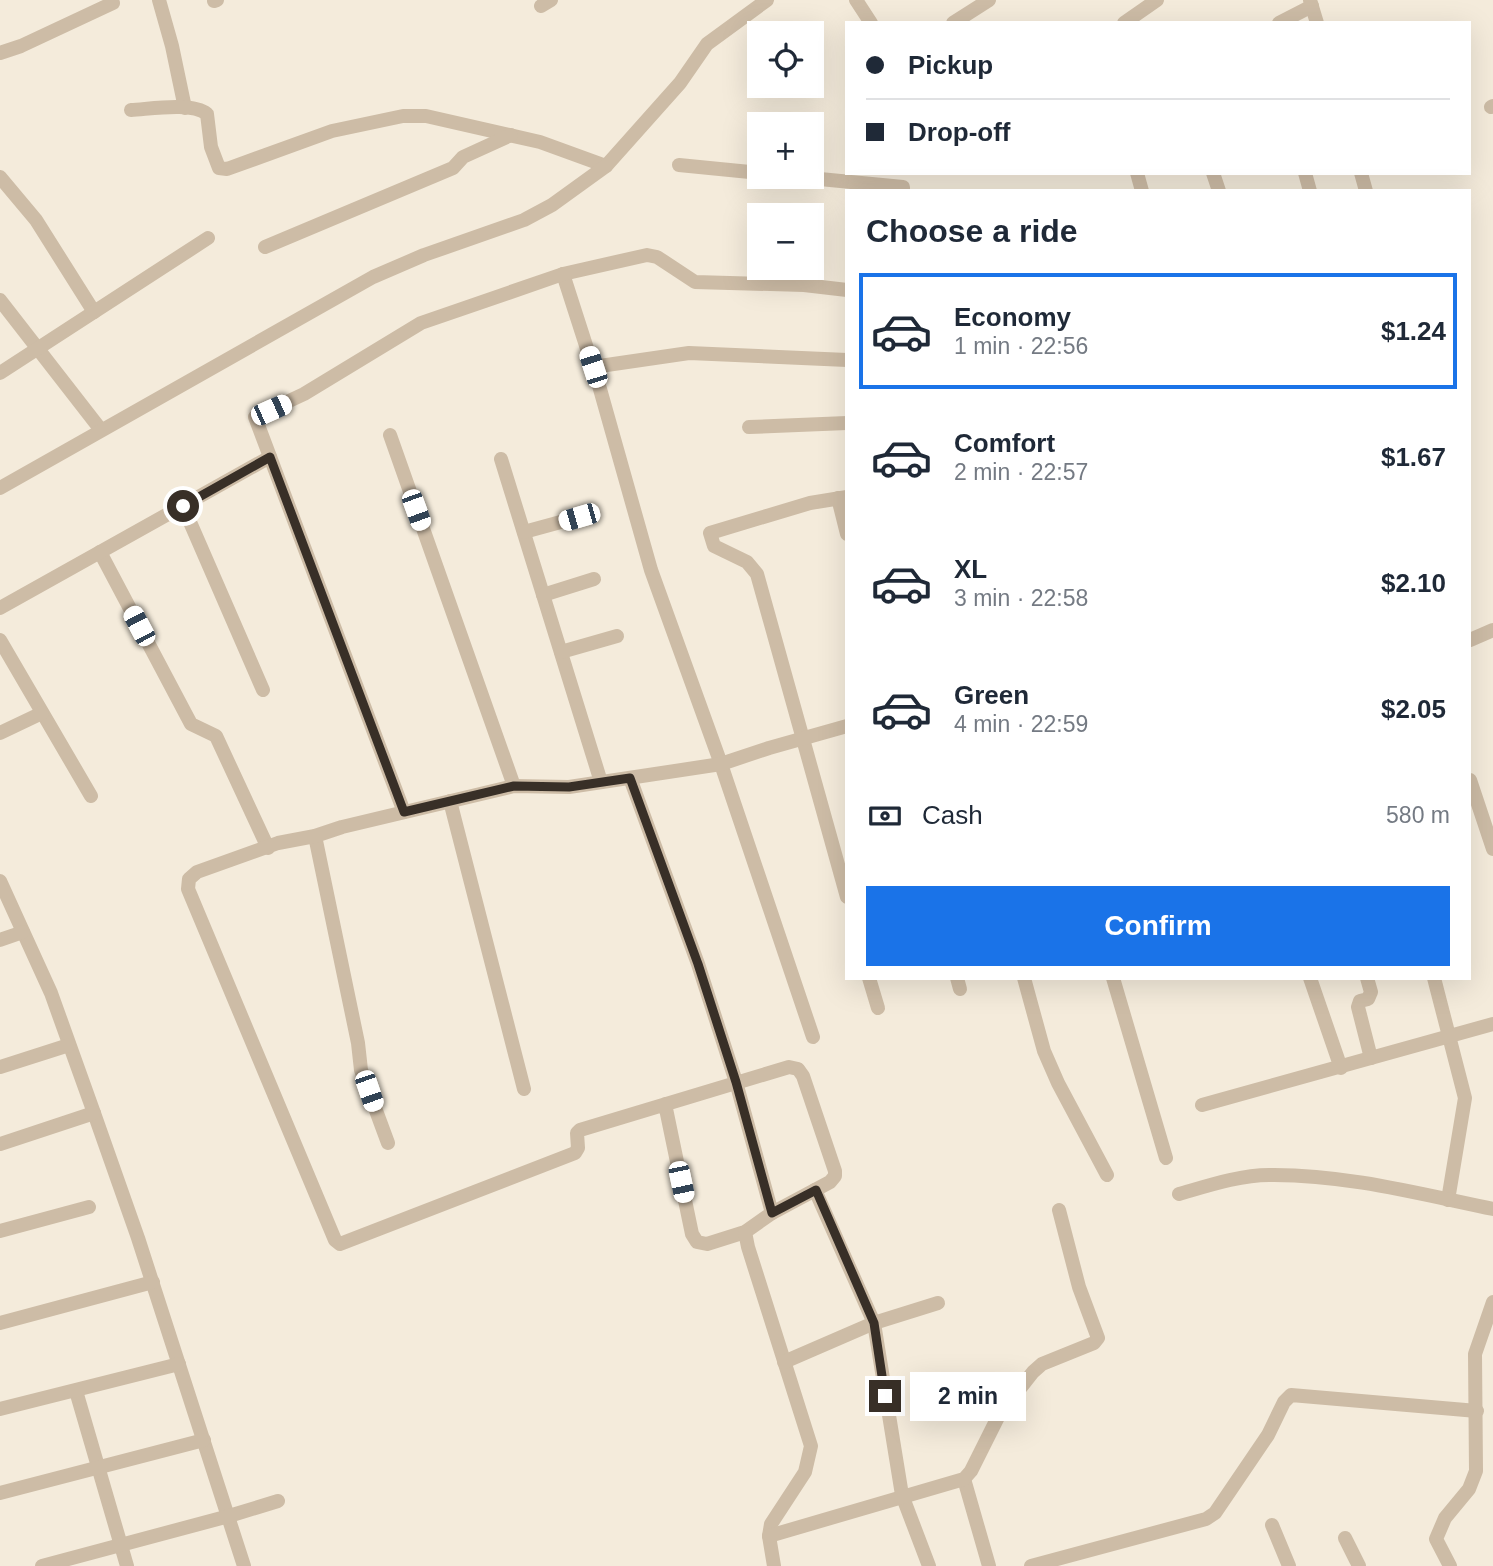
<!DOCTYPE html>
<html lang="en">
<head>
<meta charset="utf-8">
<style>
	body { margin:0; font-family:Arial,sans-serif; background:#f2f2f3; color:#1f2937; height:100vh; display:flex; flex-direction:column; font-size:26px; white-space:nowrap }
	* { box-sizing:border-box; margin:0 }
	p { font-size:23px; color:#747a83 }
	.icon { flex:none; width:38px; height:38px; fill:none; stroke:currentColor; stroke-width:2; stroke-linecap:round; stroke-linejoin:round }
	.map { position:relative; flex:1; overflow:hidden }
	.side { position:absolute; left:845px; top:189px; width:626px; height:791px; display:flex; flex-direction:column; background:#fff; border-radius:0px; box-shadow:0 7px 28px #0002 }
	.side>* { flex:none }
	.guide { position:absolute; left:845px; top:21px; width:626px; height:154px; border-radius:0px; box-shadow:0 7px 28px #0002; display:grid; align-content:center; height:154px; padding:0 21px; background:#fff }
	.tools { position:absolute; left:747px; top:21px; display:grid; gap:14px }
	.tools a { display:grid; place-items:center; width:77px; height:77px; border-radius:0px; background:#fff; box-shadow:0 7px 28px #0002; font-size:35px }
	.end { position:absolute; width:32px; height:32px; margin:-16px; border:9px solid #382f27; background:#fff; box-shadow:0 0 0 4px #fff }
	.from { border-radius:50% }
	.bubble { position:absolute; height:49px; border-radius:0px; background:#fff; box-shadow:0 7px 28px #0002; font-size:23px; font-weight:800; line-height:49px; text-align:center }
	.car { position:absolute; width:21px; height:42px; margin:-21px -10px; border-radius:9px; box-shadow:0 0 5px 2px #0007; background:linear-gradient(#fff 24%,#345 0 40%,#fff 0 76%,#345 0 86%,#fff 0) }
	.guide b { display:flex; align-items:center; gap:24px; height:66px; font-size:26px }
	.guide b+b { border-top:2px solid #e0e1e3 }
	.guide i { width:18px; height:18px; background:#1f2937 }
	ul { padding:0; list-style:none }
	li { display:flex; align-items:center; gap:21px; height:116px; margin:0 14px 10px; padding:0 7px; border:4px solid transparent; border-radius:0px }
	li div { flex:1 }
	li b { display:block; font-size:26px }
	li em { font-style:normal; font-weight:800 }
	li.on { border-color:#1a73e8 }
	li>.icon { width:63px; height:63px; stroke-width:1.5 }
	h2 { padding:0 21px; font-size:32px; line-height:84px }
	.pay { display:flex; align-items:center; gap:18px; height:77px; padding:0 21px; font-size:26px }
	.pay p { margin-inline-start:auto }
	.button { display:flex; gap:14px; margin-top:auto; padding:14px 21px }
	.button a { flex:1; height:80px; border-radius:0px; background:#1a73e8; color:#fff; font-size:28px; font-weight:800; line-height:80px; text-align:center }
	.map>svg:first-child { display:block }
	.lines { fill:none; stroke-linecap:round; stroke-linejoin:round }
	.street { stroke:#cdbca6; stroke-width:14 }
	.route { stroke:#382f27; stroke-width:9 }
</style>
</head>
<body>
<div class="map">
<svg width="1493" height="1566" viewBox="0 0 1493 1566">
	<rect width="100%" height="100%" fill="#f4ebdb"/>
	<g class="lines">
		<!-- street -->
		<g class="street">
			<path d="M159,0L172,46L185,108"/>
			<path d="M856,0L871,23"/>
			<path d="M1310,0L1317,23"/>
			<path d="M214,1L217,0"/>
			<path d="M541,6L551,0"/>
			<path d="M953,23L989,0"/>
			<path d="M1124,23L1157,0"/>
			<path d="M1279,23L1312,6"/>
			<path d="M0,53L21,46L113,3"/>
			<path d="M1491,107L1493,106"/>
			<path d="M131,110C151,109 192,102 207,114L211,147L219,168L227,169L332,131L403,116H426L540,142L606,166"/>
			<path d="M679,165L760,173"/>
			<path d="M1137,173L1142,191"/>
			<path d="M1213,173L1219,191"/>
			<path d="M1305,173L1310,191"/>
			<path d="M1361,173L1366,191"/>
			<path d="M0,177L36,220L94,312"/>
			<path d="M799,177L903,187V191"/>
			<path d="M265,247L453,168L463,157L511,135"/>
			<path d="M563,274L600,389L651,570L721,764L813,1037"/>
			<path d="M0,300L101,430"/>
			<path d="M593,367L689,353L847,360"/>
			<path d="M0,373L208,238"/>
			<path d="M749,427L847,423"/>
			<path d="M390,435L514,786"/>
			<path d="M501,459L601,782"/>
			<path d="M0,488L373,277L424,255L524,220L552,205L606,166L680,83L707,44L767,0"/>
			<path d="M847,497L810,503L710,533L714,546L747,562L757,574L847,897"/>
			<path d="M838,498L847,534"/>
			<path d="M183,506L263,690"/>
			<path d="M524,532L579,517"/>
			<path d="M100,552L191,724L216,736L268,848"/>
			<path d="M543,595L594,579"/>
			<path d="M0,608L270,457"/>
			<path d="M0,640L91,796"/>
			<path d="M1470,640L1493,630"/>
			<path d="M561,652L617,636"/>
			<path d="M0,733L42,713"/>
			<path d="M630,778L698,964L736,1082L772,1213"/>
			<path d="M1470,780L1493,849"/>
			<path d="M450,801L524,1089"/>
			<path d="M404,812L255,417L304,394L421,323L563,274L647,255L657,257L695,282L804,285L847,290"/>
			<path d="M315,836L358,1043L361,1070L388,1143"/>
			<path d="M0,881L51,993L94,1113L138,1238L244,1566"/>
			<path d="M0,940L23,932"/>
			<path d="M869,978L878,1008"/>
			<path d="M957,978L960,989"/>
			<path d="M1024,978L1044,1051L1058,1083L1107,1175"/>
			<path d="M1113,978L1166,1158"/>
			<path d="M1310,978L1341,1068"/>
			<path d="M1367,978L1371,992L1368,999L1360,1001L1358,1007L1371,1058"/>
			<path d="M1434,978L1465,1098L1448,1200"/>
			<path d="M0,1067L69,1045"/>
			<path d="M665,1104L692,1234L697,1242L707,1244L745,1232L772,1213L830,1182L835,1176V1171L803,1076L798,1069L789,1067L580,1130L577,1133L578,1148L575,1153L340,1244L335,1240L188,889L189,879L197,872L278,843L315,836L342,827L514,786L569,787L721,764L769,748L847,726"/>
			<path d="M1202,1105L1493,1024"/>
			<path d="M0,1144L94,1113"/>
			<path d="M815,1190L874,1323L902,1495L929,1566"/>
			<path d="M1179,1194C1207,1186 1240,1175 1269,1175C1344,1174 1420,1194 1493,1209"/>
			<path d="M0,1231L89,1207"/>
			<path d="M745,1232L748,1247L811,1446L805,1472L771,1524L769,1536L774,1566"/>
			<path d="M0,1323L153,1282"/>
			<path d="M784,1362L874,1323L938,1303"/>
			<path d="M76,1391L127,1566"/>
			<path d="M0,1409L179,1364"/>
			<path d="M964,1479L989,1566"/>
			<path d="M0,1493L204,1440"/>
			<path d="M1272,1525L1289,1566"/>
			<path d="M769,1536L964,1479L971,1471L999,1415L1033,1372L1042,1364L1094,1343L1098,1338L1079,1287L1059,1210"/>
			<path d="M1345,1538L1359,1566"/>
			<path d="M42,1566L229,1516L278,1501"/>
			<path d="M1031,1566L1206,1519L1215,1513L1268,1435L1284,1402L1291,1395L1477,1411"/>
			<path d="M1450,1566L1436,1539L1445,1518L1469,1489L1476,1471L1475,1354L1493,1302"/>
		</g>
	</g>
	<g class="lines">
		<!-- route -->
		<path class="route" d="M183,506L270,457L404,812L514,786L569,787L630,778L698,964L736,1082L772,1213L816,1190L874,1323L885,1396"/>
	</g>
</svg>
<div class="tools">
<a><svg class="icon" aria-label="locate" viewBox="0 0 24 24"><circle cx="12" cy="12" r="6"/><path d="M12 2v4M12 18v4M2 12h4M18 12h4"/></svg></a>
<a>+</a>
<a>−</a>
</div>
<i class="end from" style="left:183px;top:506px"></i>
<i class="end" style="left:885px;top:1396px"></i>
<div class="bubble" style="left:910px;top:1372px;width:116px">2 min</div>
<i class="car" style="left:593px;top:367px;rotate:342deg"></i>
<i class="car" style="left:271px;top:410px;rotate:66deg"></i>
<i class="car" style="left:416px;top:510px;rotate:160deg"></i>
<i class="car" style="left:579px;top:517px;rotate:254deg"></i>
<i class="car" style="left:139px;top:626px;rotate:332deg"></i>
<i class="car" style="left:369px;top:1091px;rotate:161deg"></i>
<i class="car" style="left:681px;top:1182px;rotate:168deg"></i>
<div class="guide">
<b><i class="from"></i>Pickup</b>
<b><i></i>Drop-off</b>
</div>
<section class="side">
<h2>Choose a ride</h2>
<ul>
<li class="on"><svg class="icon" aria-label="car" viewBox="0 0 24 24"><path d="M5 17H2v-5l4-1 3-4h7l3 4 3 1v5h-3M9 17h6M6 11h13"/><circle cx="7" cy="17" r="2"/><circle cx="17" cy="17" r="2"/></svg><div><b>Economy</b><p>1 min · 22:56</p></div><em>$1.24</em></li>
<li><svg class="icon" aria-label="car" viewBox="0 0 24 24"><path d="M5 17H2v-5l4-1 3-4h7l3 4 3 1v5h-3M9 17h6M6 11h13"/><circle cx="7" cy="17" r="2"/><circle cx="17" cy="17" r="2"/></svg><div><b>Comfort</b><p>2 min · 22:57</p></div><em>$1.67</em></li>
<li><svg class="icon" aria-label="car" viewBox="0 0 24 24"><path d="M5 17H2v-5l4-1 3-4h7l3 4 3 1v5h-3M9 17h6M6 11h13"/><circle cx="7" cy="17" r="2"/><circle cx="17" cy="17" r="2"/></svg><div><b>XL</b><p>3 min · 22:58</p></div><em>$2.10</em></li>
<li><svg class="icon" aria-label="car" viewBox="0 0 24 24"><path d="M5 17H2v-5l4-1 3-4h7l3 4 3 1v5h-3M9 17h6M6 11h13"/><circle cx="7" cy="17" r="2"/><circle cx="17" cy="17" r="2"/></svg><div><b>Green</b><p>4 min · 22:59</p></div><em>$2.05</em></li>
</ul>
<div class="pay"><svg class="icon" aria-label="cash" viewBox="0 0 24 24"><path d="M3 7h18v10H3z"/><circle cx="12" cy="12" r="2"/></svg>Cash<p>580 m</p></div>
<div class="button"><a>Confirm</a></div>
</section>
</div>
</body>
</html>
